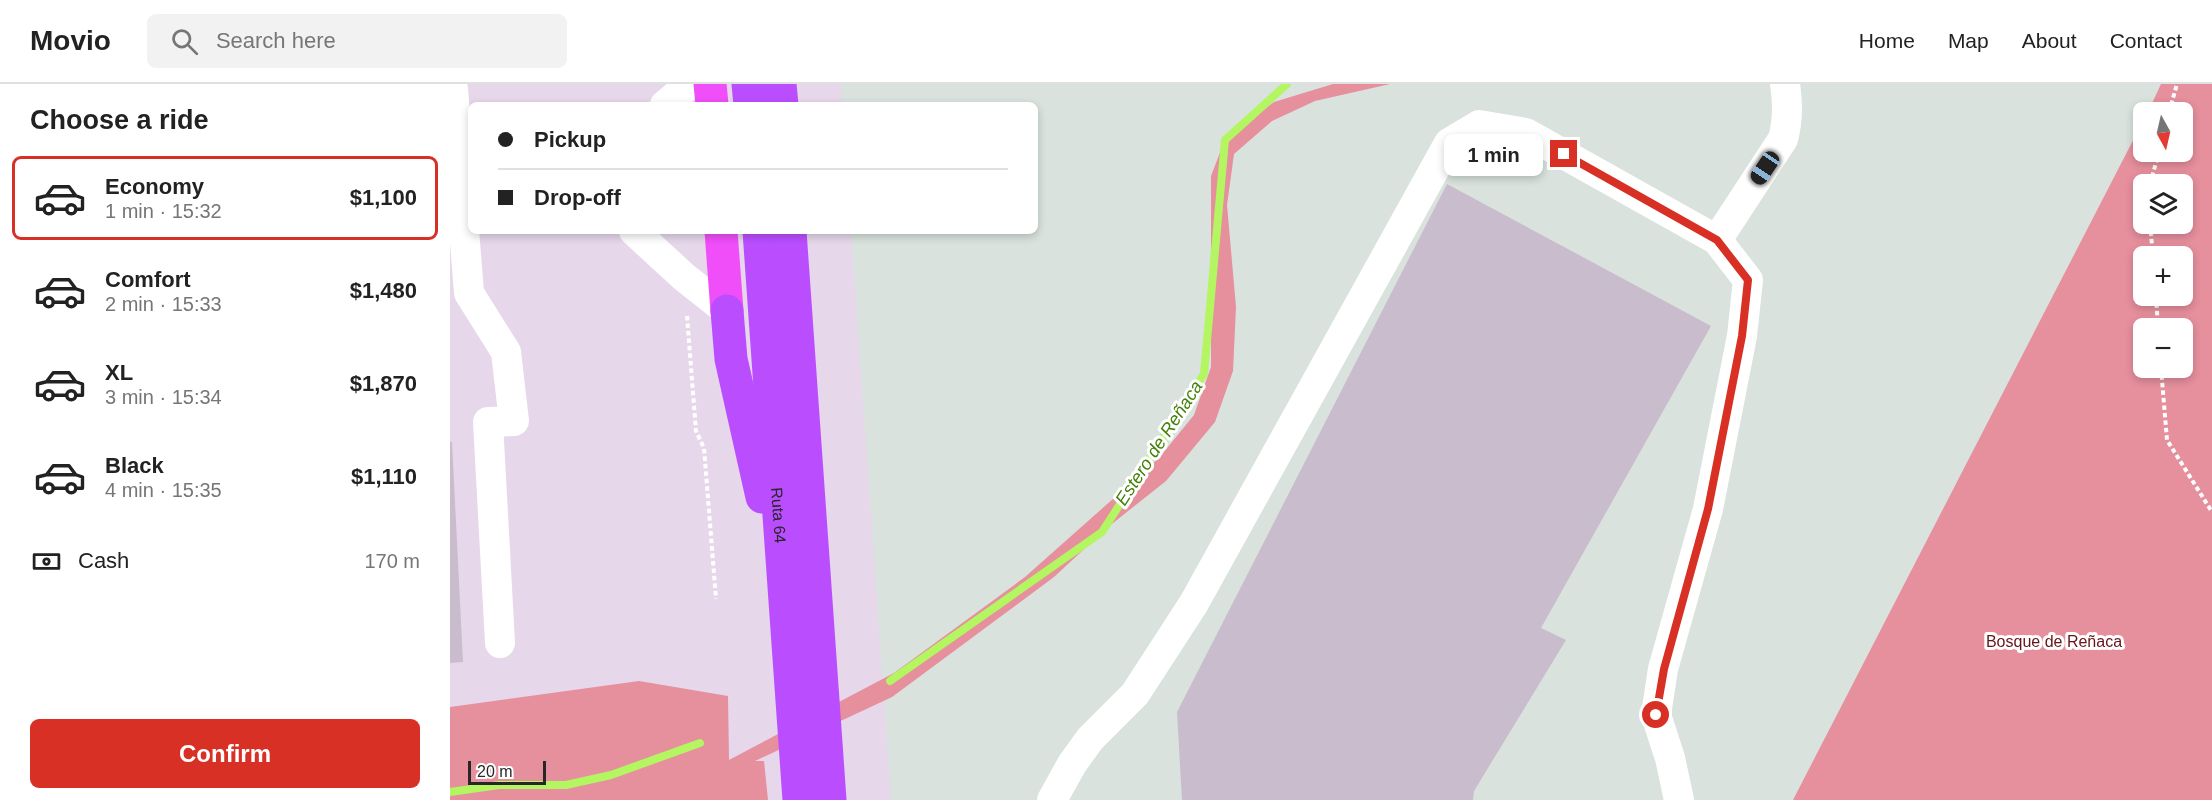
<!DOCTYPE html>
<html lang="en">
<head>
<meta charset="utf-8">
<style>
	body { margin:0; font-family:Helvetica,sans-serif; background:#f2f2f2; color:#222; height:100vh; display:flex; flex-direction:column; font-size:22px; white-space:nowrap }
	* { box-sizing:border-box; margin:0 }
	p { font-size:20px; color:#767676 }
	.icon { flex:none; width:33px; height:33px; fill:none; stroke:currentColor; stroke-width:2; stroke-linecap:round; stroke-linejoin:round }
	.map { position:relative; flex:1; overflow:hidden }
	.sheet { display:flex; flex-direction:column; background:#fff; width:450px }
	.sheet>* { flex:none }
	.guide { position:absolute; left:18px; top:18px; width:570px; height:132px; border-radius:9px; box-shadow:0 3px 9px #0003; display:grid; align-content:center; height:132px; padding:0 30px; background:#fff }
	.needle { width:39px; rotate:172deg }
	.controls { position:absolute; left:1683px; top:18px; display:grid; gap:12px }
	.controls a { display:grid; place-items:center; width:60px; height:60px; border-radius:9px; background:#fff; box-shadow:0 3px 9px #0003; font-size:30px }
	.scale { position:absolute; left:18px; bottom:15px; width:78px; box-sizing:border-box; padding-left:6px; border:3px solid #272727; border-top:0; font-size:16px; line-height:21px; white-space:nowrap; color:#272727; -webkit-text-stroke:4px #fff; paint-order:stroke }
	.end { position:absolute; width:27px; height:27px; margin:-14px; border:8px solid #d93025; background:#fff; box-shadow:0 0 0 3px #fff }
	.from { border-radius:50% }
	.bubble { position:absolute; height:42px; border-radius:9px; background:#fff; box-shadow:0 3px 9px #0003; font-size:20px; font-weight:700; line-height:42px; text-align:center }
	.car { position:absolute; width:18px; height:36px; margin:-18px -9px; border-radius:8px; box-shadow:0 0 4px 2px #0007; background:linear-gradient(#222 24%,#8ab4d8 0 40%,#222 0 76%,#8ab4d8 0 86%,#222 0) }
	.guide b { display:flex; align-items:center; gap:21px; height:57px; font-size:22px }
	.guide b+b { border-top:2px solid #e0e0e0 }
	.guide i { width:15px; height:15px; background:#222 }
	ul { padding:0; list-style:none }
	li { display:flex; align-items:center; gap:18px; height:84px; margin:0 12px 9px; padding:0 18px; border:3px solid transparent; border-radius:9px }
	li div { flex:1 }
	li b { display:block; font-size:22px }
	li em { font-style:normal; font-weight:700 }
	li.on { border-color:#d93025 }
	li>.icon { width:54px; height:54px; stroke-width:1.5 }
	h2 { padding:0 30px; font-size:27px; line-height:72px }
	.pay { display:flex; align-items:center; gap:15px; height:66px; padding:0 30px; font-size:22px }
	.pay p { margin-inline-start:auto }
	.primary-button { display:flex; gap:12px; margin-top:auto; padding:12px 30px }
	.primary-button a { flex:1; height:69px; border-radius:9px; background:#d93025; color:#fff; font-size:24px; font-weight:700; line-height:69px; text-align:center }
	header { display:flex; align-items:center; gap:36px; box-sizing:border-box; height:84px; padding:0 30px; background:#fff; border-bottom:2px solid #e0e0e0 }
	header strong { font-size:28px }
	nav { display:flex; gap:33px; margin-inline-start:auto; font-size:21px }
	.search { width:420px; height:54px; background:#f2f2f2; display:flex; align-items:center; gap:15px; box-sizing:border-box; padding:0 21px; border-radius:9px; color:#767676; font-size:22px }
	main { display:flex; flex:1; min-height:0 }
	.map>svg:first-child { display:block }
	.industrial { fill:#d9e2dd }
	.green { fill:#e68f9d; fill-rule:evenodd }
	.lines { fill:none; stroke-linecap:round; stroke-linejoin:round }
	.stream { stroke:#b4f562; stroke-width:8 }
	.building { fill:#c9bccc }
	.path { stroke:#fff; stroke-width:4; stroke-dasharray:4.5 3; stroke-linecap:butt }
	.minor { stroke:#fff; stroke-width:30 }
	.major { stroke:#f04ef9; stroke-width:33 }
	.highway { stroke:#ba4eff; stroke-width:33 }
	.route { stroke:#d93025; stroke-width:8 }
	.labels { text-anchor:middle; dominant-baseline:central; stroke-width:6; stroke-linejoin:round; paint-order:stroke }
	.street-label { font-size:16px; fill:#272727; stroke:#fff }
	.park-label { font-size:16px; fill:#671417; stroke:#fff }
	.water-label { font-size:18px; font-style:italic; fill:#428107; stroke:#fff }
</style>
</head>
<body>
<header>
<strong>Movio</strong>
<div class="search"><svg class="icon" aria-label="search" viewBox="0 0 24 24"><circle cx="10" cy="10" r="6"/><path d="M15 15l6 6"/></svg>Search here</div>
<nav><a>Home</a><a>Map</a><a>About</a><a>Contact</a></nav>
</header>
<main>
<section class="sheet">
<h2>Choose a ride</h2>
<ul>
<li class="on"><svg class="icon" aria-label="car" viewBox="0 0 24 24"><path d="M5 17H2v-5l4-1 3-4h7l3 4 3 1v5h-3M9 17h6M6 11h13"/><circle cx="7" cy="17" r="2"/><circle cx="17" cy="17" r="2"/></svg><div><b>Economy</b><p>1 min · 15:32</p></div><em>$1,100</em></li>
<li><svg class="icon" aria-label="car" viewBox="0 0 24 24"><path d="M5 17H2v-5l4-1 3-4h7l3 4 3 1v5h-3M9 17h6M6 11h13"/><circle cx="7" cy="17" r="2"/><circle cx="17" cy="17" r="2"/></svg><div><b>Comfort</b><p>2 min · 15:33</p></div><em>$1,480</em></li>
<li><svg class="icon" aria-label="car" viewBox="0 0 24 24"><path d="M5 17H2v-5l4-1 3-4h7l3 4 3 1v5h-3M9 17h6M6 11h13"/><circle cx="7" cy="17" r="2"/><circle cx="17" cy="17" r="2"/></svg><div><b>XL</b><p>3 min · 15:34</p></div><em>$1,870</em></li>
<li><svg class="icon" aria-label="car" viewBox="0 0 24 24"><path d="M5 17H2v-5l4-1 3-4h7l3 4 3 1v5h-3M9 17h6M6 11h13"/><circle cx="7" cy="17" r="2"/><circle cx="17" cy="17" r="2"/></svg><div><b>Black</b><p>4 min · 15:35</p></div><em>$1,110</em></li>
</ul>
<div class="pay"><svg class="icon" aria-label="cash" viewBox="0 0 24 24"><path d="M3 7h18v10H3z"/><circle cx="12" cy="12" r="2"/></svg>Cash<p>170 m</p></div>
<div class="primary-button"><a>Confirm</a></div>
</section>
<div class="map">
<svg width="1762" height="716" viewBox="0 0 1762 716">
	<rect width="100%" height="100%" fill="#e6d7eb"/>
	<!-- industrial -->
	<path class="industrial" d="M391,0H1711L1698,28H1694L1693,37L1343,716H441L401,147H585V21H392Z"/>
	<!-- green -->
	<g class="green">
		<path d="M883,0H940L865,17L822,37L784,70L777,121L786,223L783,287L765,338L716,397L658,443L604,493L442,613L305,677H314L318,716H0V623L189,597L278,612L279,676L444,589L575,493L709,374L744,331L761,283V92L776,53L824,18Z"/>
		<path d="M1711,0H1762V716H1343L1693,37L1694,68H1732V28H1698ZM1732,100V140H1694V100ZM1694,172H1732V212H1694ZM1694,244H1732V284H1694Z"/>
	</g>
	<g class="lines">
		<!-- stream -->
		<g class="stream">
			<path d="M440,597L652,448L754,290L775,56L837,0"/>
			<path d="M0,708L49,701H116L161,691L250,659"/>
		</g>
	</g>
	<!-- building -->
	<g class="building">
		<path d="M997,100L1261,242L1091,544L1116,556L1024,707L1023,716H732L727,628Z"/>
		<path d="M0,358H2L13,578L0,579Z"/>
	</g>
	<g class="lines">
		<!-- path -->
		<g class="path">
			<path d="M1719,28L1727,0"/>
			<path d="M1700,100L1709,68"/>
			<path d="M1700,140L1703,172"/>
			<path d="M1706,212L1708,244"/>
			<path d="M237,232L246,347L254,364L266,515"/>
			<path d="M1711,284L1717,356L1762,428"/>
		</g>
		<!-- minor -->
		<g class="minor">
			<path d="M3,5L19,209L56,268L64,337L38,338L50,559"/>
			<path d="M215,21L240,0"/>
			<path d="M184,147L234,193L277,227"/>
			<path d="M1267,156L1333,55C1338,37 1338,19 1335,0"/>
			<path d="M602,716L622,680L640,655L685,610L744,519L999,59L1029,41L1076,49L1267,156L1298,196L1292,252L1258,425L1213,585L1206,631L1220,674L1229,716"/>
		</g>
		<!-- major -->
		<g class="major">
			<path d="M260,0L262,21"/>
			<path d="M271,147L277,227"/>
		</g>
		<!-- highway -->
		<g class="highway">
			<path d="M298,0L300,21"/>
			<path d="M330,0L332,21"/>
			<path id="s1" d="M309,147L349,716"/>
			<path d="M340,147L380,716"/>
			<path d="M277,227L281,275L312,413"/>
		</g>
	</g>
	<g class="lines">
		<!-- route -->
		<path class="route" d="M1114,70L1267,156L1298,196L1292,252L1258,425L1214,585L1206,631"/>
	</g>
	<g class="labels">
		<!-- street labels -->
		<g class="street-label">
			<text stroke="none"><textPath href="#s1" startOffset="285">Ruta 64</textPath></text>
		</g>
		<!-- park labels -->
		<g class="park-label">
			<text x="1604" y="557">Bosque de Reñaca</text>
		</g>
		<!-- water labels -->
		<g class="water-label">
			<text transform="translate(709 359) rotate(-57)">Estero de Reñaca</text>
		</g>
	</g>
</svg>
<div class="controls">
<a><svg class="needle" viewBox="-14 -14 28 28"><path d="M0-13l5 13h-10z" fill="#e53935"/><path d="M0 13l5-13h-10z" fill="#767676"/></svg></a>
<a><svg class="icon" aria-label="layers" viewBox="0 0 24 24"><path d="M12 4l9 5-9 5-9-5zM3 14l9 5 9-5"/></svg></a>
<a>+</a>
<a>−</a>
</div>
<div class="scale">20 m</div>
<i class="end from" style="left:1206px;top:631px"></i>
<i class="end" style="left:1114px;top:70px"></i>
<div class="bubble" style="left:994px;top:50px;width:99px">1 min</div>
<i class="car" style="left:1315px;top:84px;rotate:214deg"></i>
<div class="guide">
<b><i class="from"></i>Pickup</b>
<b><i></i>Drop-off</b>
</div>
</div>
</main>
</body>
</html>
